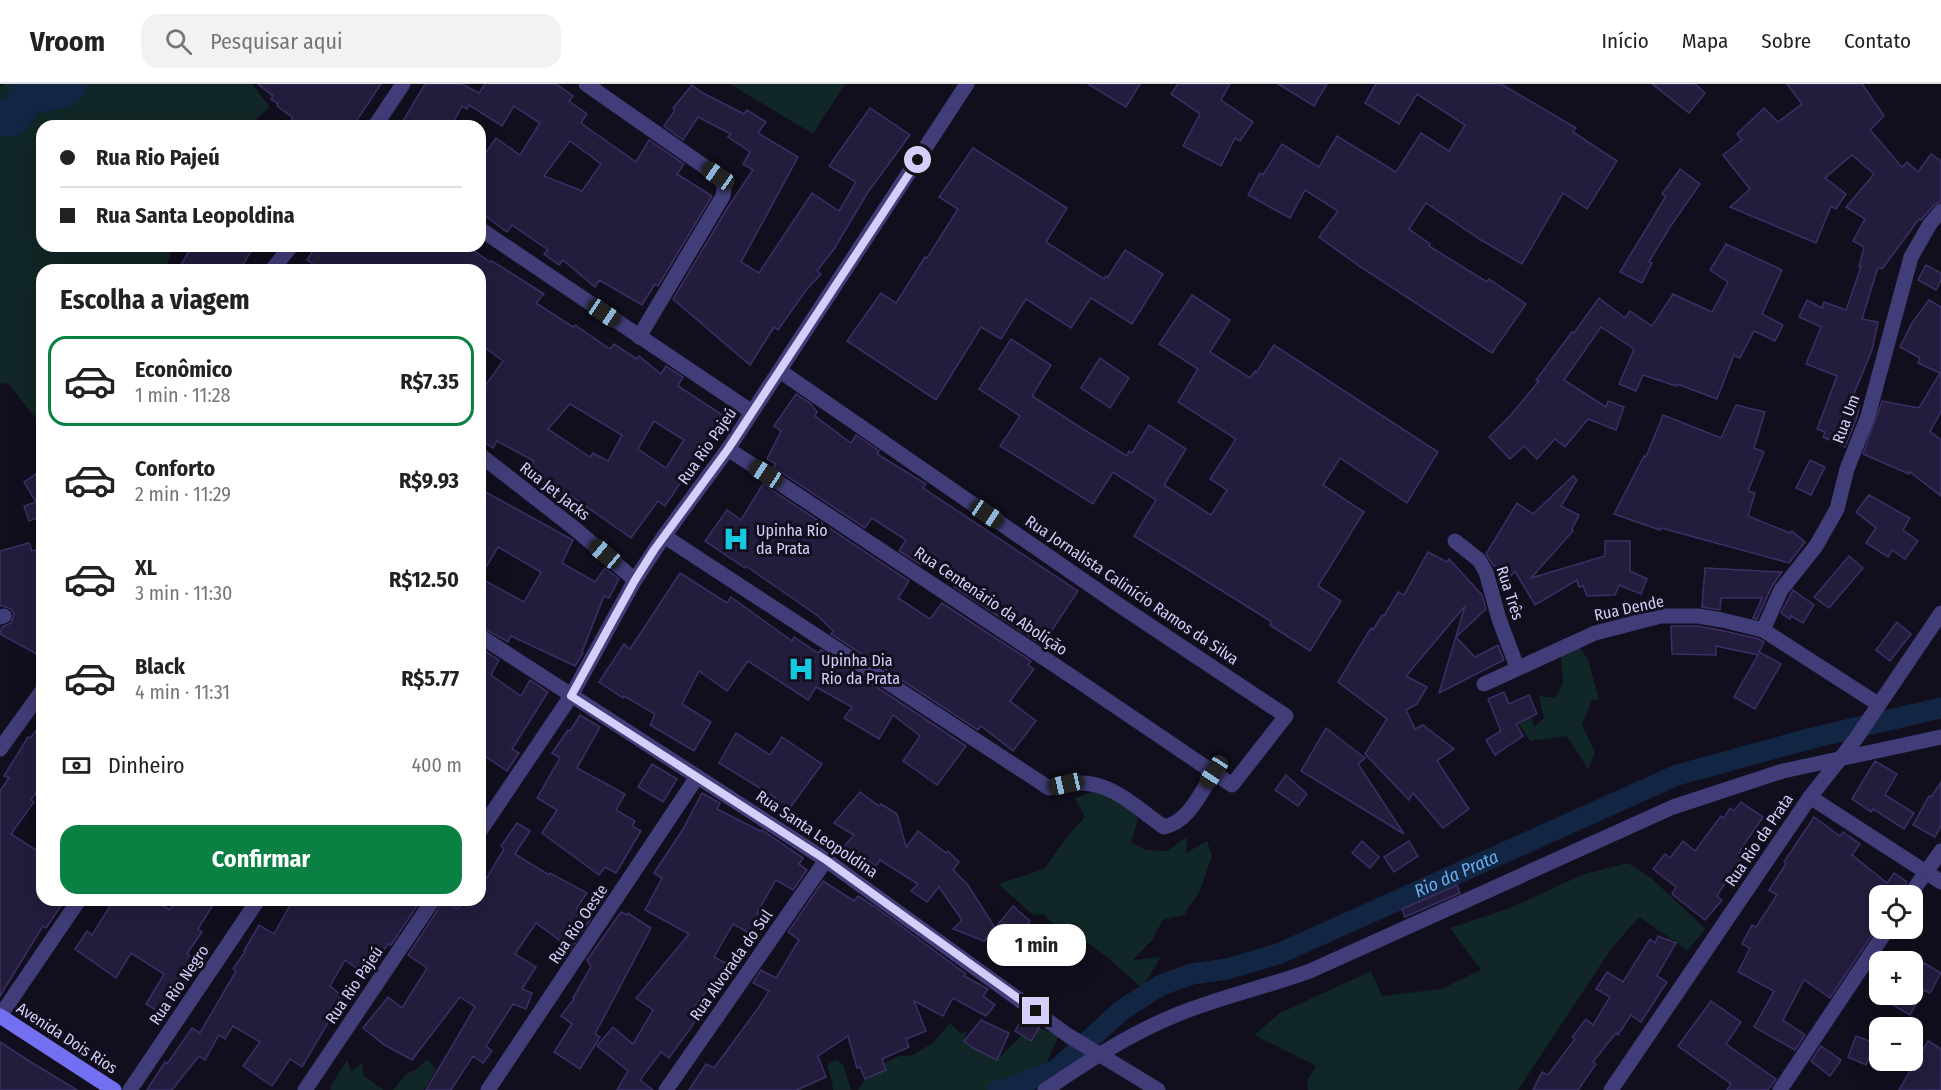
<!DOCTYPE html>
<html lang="pt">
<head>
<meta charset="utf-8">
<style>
	body { margin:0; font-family:"Fira Sans Condensed",sans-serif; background:#f2f2f2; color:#222; height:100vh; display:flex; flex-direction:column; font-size:22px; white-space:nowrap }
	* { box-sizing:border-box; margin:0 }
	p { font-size:20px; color:#767676 }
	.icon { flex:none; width:33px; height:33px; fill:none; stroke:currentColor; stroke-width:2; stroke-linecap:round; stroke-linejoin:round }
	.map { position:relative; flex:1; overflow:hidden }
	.drawer { position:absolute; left:36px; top:180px; width:450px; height:642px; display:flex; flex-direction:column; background:#fff; border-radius:18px; box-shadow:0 6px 24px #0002 }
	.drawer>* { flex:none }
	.top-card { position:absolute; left:36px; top:36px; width:450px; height:132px; border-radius:18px; box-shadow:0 6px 24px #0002; display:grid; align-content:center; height:132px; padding:0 24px; background:#fff }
	.tools { position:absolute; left:1869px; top:801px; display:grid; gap:12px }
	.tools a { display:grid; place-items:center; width:54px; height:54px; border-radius:12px; background:#fff; box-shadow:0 6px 24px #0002; font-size:30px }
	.end { position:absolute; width:27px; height:27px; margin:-14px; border:8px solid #d4cffa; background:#111; box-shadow:0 0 0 3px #111 }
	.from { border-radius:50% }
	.bubble { position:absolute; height:42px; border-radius:18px; background:#fff; box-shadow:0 6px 24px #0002; font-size:20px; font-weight:700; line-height:42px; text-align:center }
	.car { position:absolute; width:18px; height:36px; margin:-18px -9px; border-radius:8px; box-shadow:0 0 4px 2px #0007; background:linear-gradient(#222 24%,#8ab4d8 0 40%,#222 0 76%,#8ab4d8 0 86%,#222 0) }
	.top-card b { display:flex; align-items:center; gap:21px; height:57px; font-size:22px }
	.top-card b+b { border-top:2px solid #e0e0e0 }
	.top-card i { width:15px; height:15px; background:#222 }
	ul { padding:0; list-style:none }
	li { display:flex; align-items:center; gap:18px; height:90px; margin:0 12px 9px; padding:0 12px; border:3px solid transparent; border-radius:18px }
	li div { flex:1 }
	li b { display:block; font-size:22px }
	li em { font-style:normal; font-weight:700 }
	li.on { border-color:#0b8043 }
	li>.icon { width:54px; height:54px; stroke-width:1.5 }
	h2 { padding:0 24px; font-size:27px; line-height:72px }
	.pay { display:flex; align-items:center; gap:15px; height:66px; padding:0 24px; font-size:22px }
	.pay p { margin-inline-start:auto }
	.cta { display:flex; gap:12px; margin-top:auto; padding:12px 24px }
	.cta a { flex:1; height:69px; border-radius:18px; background:#0b8043; color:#fff; font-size:24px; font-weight:700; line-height:69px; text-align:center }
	header { display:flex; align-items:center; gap:36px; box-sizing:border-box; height:84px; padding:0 30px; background:#fff; border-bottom:2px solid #e0e0e0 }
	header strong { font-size:28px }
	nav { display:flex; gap:33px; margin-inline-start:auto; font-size:21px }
	.search { width:420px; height:54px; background:#f2f2f2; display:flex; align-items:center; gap:15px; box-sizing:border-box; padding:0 21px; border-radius:18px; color:#767676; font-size:22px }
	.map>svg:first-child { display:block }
	.green { fill:#112626 }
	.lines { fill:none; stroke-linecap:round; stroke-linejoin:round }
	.canal { stroke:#122542; stroke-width:21 }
	.river { stroke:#122542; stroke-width:36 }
	.building { fill:#231c3c; stroke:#3b3066; stroke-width:1.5; fill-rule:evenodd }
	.street { stroke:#403d78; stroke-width:15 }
	.secondary { stroke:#736ff1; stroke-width:15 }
	.route { stroke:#d4cffa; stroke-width:8 }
	.labels { text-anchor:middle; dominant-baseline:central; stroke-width:6; stroke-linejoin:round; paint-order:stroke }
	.street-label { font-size:16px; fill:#d4cffa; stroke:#110e1d }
	.poi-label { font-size:16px; fill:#d4cffa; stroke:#110e1d; text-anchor:start }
	.water-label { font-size:18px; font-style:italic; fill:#66aff0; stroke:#110e1d }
</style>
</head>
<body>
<header>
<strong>Vroom</strong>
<div class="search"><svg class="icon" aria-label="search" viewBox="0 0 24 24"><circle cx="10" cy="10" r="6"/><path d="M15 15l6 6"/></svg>Pesquisar aqui</div>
<nav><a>Início</a><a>Mapa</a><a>Sobre</a><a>Contato</a></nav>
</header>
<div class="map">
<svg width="1941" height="1006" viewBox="0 0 1941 1006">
	<rect width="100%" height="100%" fill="#110e1d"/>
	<!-- green -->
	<g class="green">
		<path d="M5,0H252L270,23L249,42H42V162H173L165,186H42V342L8,299L0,300V3Z"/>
		<path d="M730,0H845L813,50Z"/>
		<path d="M1579,562L1588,576L1599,615L1592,616L1582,641L1595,668L1588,685L1567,652L1530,657L1513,631L1526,635L1532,633L1534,643L1544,634L1539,612L1555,614L1563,599L1561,570Z"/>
		<path d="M1102,705L1111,716L1125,715L1138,735L1131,758L1146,766L1167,767L1187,752L1186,769L1207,757L1212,772L1200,807L1184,831L1163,836L1152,856L1133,876L1161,873L1142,904L1106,872L1082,855H1071L1043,830L1033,831L998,800L1044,785L1067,753L1085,733L1075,714Z"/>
		<path d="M1628,779L1651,794L1706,845L1687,866L1639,833L1611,865L1518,1006H1308L1307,997L1316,982L1254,951L1280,929L1371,887L1382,912L1441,905L1481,886L1450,844L1510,824L1584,790Z"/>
		<path d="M950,939L961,950L967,946L964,957L997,976L1022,951L1031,959L1039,944L1059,951L1048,976L1046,998L1034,1006H858L865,995L885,986L883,980L899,972L913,971L933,959Z"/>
		<path d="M427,975L436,986L424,1006H393L407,989L417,985Z"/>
		<path d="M347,976L351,987L362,979L364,992L384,1006H331L330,1003Z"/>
		<path d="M835,976L843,980L851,1006H833L832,997L827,981Z"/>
	</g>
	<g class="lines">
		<!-- canal -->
		<path class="canal" id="s1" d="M998,1006L1007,1005L1056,986L1122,926L1161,901L1192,890L1227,885L1278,870L1677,691L1816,653L1941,624"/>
		<!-- river -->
		<path class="river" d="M0,34H13L26,14L63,6L70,0"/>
	</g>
	<!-- building -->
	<g class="building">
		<path d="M258,0H381L353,42H287L293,34L277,22L278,20L271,15L273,12Z"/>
		<path d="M425,0H462L479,9L485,0H556L573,12L569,17L587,30L581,39L636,78L649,56L684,80L677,90L712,112L658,202L655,200L642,221L599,196L595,203L563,176L559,181L544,170L548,166L512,141L507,148L480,128V77L496,54L520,71L540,39L514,22L502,42L469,21L467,25L462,22L451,42H400ZM570,57L601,80L582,107L544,92Z"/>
		<path d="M1088,0H1140L1126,23Z"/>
		<path d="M1178,0H1230L1221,16L1253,38L1240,57L1235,54L1221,82L1183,62L1200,30L1171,10Z"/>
		<path d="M1278,0H1327L1314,22Z"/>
		<path d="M1376,0H1501L1576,44L1573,48L1617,77L1587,125L1563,109L1522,180L1481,156L1426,119L1409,145L1430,160L1429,162L1487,198L1489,195L1526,220L1492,269L1359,182L1319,153L1338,127L1305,106L1290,134L1248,111L1260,89L1263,91L1282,60L1319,83L1337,52L1396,88L1421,49L1449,67L1465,41L1417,10L1399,40L1365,19Z"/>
		<path d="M1652,0H1695L1705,9L1689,29Z"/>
		<path d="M1787,0H1862L1884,32L1870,46L1902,83L1907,78L1918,88L1931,70L1941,77V117L1934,121L1921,136L1919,135L1882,185L1878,183L1862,235L1878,238L1872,266L1853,312L1861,313L1857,333L1845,363L1823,353L1825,348L1817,345L1837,292L1806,280L1821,243L1799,233L1807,216L1822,224L1824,218L1846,226L1861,183H1859L1864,163L1853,157L1865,135L1846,123L1874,90L1852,71L1825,94L1846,110L1836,125L1831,122L1816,159L1730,123L1750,105L1723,71L1742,56L1737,50L1764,24L1778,38L1802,20Z"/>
		<path d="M692,1L701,8L744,30L747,26L766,38L758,49L798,73L741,178L759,189L812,109L839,127L856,98L829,82L870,24L910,51L868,108L834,165L817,187L821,190L807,205L778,246L774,243L750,281L673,215L728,123L753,86L743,80L750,68L728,53L731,50L698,33L683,56L664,42L675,26L673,24Z"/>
		<path d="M973,64L1067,124L1046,158L1104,195L1106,192L1108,193L1125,166L1163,190L1132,240L1091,214L1071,244L1026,215L1001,255L981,243L936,316L847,257L881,209L896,219L925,173L927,174L958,125L939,113Z"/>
		<path d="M1680,85L1700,100L1670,143L1649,178L1652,179L1642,199L1620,188L1666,112L1662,110Z"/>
		<path d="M1726,160L1782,186L1762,230L1783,241L1775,257L1754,247L1740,274L1734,271L1717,315L1677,300L1676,302L1643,291L1636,307L1619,300L1634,265L1601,243L1564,296L1606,323L1608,317L1624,323L1616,346L1588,335L1565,363L1555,355L1537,375L1524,362L1510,375L1489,353L1510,332L1539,297L1536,296L1572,248L1574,249L1599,214L1625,234L1630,227L1652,242L1673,210L1712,228L1728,198L1710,186Z"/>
		<path d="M192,162H254L240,186H178Z"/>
		<path d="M316,162H467L490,178L492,177L544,210L536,219L573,243L575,241L610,265L614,260L637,275L639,272L661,290L666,282L683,293L678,302L727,334L695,373L697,374L665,422L658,417L631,454L564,407L561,412L528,389L534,377L497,357L493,364L480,355V309L503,277L480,260V186H322L307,176ZM570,320L622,351L608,377L593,369L590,373L548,345ZM654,337L684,356L666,384L638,365Z"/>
		<path d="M1926,181L1941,189V196L1936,206L1918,196Z"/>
		<path d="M1192,211L1230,236L1210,268L1250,294L1255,287L1256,289L1274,261L1438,368L1407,419L1340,374L1323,401L1364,428L1318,502L1341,517L1310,567L1270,541L1272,538L1134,452L1156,416L1113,388L1093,420L1000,362L1020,332L979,305L1011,255L1051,281L1032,312L1086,347L1127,372L1129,367L1132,369L1149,341L1186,365L1164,401L1211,431L1227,406L1210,395L1236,355L1178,318L1198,285L1159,260Z"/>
		<path d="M1929,216L1941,223V328L1930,347L1941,356V412L1910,388L1909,390L1863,370L1882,317L1919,324L1940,289L1918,279L1920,274L1900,263L1912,239Z"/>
		<path d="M1100,274L1129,294L1110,324L1081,304Z"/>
		<path d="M796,310L810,319L817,328L815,332L851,359L856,351L879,367L877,370L926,400L923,404L1078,507L1042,561L954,503L956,501L951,497L954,493L927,476L924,480L922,478L920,480L899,467L906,456L872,434L865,444L773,383L776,380L767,375L781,347L774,342Z"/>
		<path d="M1736,321L1765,328L1754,364L1764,368L1748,407L1755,409L1748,432L1790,449L1792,447L1805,458L1789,479L1661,444L1660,446L1614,430L1644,372L1646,373L1663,331L1721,354Z"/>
		<path d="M1810,376L1825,383L1811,411L1796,404Z"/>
		<path d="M42,386V432L29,437L24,422L36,418L24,398Z"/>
		<path d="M1573,392L1577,396L1561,422L1579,431L1572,445L1573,447L1531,494L1605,472V457H1630V487L1647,495L1641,510L1619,501L1615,511L1587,512L1583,502L1579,503L1577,496L1535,521L1515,487L1509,494L1493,481L1486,470L1517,419L1533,430Z"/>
		<path d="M763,400L909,497L898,514L930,535L942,519L1031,577L1028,581L1034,585L1010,617L1036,637L1013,667L981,642L978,646L831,550L833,547L818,532L746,482L745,484L705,457L727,426L741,436Z"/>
		<path d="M480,405L573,456L562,479L595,498L605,484L619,495L609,514L604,512L582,568L583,569L575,582L511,552L508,558L480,542V494L524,518L541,488L498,463L480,493Z"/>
		<path d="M1869,411L1910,434L1903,446L1918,457L1905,475L1892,466L1888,473L1866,459L1876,444L1856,428Z"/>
		<path d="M29,459L32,467L42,464V573L0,550L2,543L11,539L14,530L11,525L0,521V467Z"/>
		<path d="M1428,468L1447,478L1449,475L1482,511L1486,525L1456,553L1475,573L1498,561L1504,576L1439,609L1465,522L1406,592L1427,603L1417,620L1406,626L1415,645L1423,641L1454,665L1437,677L1469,725L1443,744L1413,709L1409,716L1365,670L1387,635L1338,598L1371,544L1373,546L1382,531L1384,532L1398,508L1404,511Z"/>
		<path d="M1849,472L1863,484L1829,524L1814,513Z"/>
		<path d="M1705,484L1782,488L1772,502L1757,535L1753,534L1762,514H1721L1720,526L1702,523Z"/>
		<path d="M680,489L727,519L731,513L792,557L794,553L818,569L821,566L966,662L937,701L903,677L920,652L893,631L879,655L844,634L852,623L816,603L808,616L748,577L727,607L699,587L682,620L711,638L694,667L650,641L655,630L624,612L623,614L599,598L624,560L630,565Z"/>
		<path d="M1793,506L1814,521L1803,539L1791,532L1790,535L1781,529Z"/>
		<path d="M1897,538L1911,550L1890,577L1876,566Z"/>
		<path d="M1671,542H1697L1720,546L1759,555L1764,558L1759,568L1781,580L1755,625L1734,613L1758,571L1716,562V571L1672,570Z"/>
		<path d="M480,564L499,576L491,591L521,612L530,596L548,608L512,665L519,669L507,687L480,669Z"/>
		<path d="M1504,608L1509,620L1529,611L1537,630L1516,640L1523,652L1495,671L1486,656L1501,647L1488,615Z"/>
		<path d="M580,631L600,643L577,684L625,710L616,726L635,737L632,742L641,747L616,789L605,783L599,791L542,749L557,726L537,714L560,674L552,669L568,646L570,647Z"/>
		<path d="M42,640V699L31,716L34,718L11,750L42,770V816H65L46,844L43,842L0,912V707L9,694L4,692L28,653L30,654Z"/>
		<path d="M1326,644L1365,674L1358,680L1404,750L1301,687Z"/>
		<path d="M736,649L770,671L782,653L822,680L787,728L772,718L776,714L719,679Z"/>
		<path d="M1875,677L1897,690L1885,711L1914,729L1904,745L1873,725L1871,728L1852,715Z"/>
		<path d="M652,680L677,695L663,718L638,703Z"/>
		<path d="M1286,691L1307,710L1298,722L1275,706Z"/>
		<path d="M1941,698V742L1935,753L1913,741L1929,712L1931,713Z"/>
		<path d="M860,708L879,722L881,720L897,730L906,763L918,747L946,769L948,767L959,778L953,786L968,801L995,844L1013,822L1030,837L1008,865L990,850L984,857L953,845L962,836L939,803L927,818L911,807L918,800L880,776L876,782L859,770L855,774L845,761L854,751L834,739Z"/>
		<path d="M702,709L720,719L717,725L760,747L762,746L803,774L799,780L807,786L793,806L776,796L757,829L764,834L754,852L733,840L714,873L731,882L723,897L717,894L694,923L702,928L669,974L661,968L640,996L653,1006H617L628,987L597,962L613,943L633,960L653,926L636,914L689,850L645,826L662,794L654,789L683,745Z"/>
		<path d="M1741,718L1763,733L1739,768L1743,771L1717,812L1722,816L1705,836L1672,810L1676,803L1653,785L1665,770L1670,774L1683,757L1695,767L1721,732L1724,734L1730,724L1734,727Z"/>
		<path d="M1814,733L1840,752L1843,748L1860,760L1852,771L1887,799L1894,789L1907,798L1899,812H1880V834L1871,846L1874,848L1830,914L1804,896L1783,936L1805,951L1795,966L1754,943L1774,907L1738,888L1750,864L1742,860L1752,841L1756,843L1777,811L1769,806L1786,780L1784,778Z"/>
		<path d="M517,739L530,747L515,770L549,791L550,789L587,809L576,825L590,836L571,865L536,839L515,870L536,883L522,905L532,909L526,925L513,920L486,962L492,967L483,979L473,972L451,1006H426L475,923L460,913L412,976L383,960L363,944L388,913L402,924L427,884L408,871L441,821L443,816L457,825L462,816H480V805L504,765L501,762Z"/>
		<path d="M1362,757L1379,773L1370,784L1352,769Z"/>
		<path d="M1409,757L1418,772L1394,788L1384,773Z"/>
		<path d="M823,797L854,817L858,812L874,822L966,890L964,892L988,905L983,912L995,921L986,932L953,914L943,932L914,917L926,947L906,955L909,963L882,975L886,986L865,995L860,983L857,984L848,952L818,972L826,993L797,1006H689L706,980L714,984L759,923L769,907L753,899L756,894L761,886L776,894L799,856L788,848Z"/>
		<path d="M1457,801L1460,809L1405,833L1402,825Z"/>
		<path d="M114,816H153L170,826L177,816H216L198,845L202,848L187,870L201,879L194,891L179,906L164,931L146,920L164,890L131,869L116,894L75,865L87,847L92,851Z"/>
		<path d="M293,816H421L391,861L388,860L367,892L345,876L330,902L343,913L302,983L290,975L272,1002L243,982L260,958L233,942L225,955L219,951L205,976L199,972L172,1006H147L165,978L167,980L192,944L200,949L236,887L233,885L245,868L244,867L259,841L274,850Z"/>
		<path d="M621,828L627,831L628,829L651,844L595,950L600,953L580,985L554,968L572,940L561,932L574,915L573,914L591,883L587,876Z"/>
		<path d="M1658,852L1676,859L1657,892L1667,898L1641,938L1631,931L1618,951L1616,949L1593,978L1596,980L1578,1006H1533L1542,988L1548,991L1575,955L1572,953L1586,935L1593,941L1610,913L1596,905L1607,888L1623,898L1650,855L1655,859Z"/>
		<path d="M1924,879L1941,889L1930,909L1924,906L1910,931L1874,910H1912V881L1920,886Z"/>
		<path d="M1711,917L1741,938L1726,960L1776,995L1768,1006H1727L1731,1000L1678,962Z"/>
		<path d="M1023,933L1039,944L1031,957L1015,947Z"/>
		<path d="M981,936L1009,949L997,976L973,964L964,957Z"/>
		<path d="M1856,952L1874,959L1866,981L1848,973Z"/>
		<path d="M1928,957L1941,965V1006H1899Z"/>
		<path d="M0,958L26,975L77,1006H0Z"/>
		<path d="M1821,962L1841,976L1830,992L1811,977Z"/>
	</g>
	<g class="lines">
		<!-- street -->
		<g class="street">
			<path d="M586,0L718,92C725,99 725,103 723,112L639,253"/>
			<path d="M375,42L403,0"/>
			<path d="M480,145L752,328"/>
			<path d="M272,186L291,162"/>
			<path d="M728,365L1071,592L1232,701L1286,632L1119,521L780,287"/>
			<path d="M480,371L574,444L635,496"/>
			<path d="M664,452L1049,704C1062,701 1078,697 1091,700C1118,704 1142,728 1164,743C1189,738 1201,708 1214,688"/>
			<path d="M1455,457L1479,476L1486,488L1499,535L1517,583"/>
			<path d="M0,533L4,532"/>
			<path d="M1763,546L1781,506L1816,462L1837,425L1847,385L1868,332L1911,173L1930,140L1941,127"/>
			<path d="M480,552L826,776L1069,952L1158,1006"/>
			<path d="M1484,600L1595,549L1661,532H1698L1722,536L1763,546L1878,620"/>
			<path d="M0,665L42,607"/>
			<path d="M1810,713L1941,798"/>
			<path d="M480,747L571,612L635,496L664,452L728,365L967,0"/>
			<path d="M1909,812L1941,767"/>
			<path d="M0,932L79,816"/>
			<path d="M130,1006L258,816"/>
			<path d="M305,1006L433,816"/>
			<path d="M488,1006L697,693"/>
			<path d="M666,1006L826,776"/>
			<path d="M1045,1006C1087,978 1129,950 1176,931C1219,913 1266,903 1310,887L1673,723L1783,687L1941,653"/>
			<path d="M1611,1006L1810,713L1855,656L1941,529"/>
			<path d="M1780,1006L1888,844"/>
		</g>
		<!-- secondary -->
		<path class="secondary" d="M0,932L114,1006"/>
	</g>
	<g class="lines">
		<!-- route -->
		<path class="route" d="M918,76L728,365L654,466L635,496L571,612L826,776L1036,927"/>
	</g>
	<!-- icons -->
	<defs>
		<g id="hospital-bare" transform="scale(2.07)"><path d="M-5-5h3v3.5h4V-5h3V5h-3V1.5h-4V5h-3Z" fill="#15c9e0" stroke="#110e1d" stroke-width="2.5" paint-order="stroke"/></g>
	</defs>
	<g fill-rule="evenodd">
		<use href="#hospital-bare" x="736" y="455"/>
		<use href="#hospital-bare" x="801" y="585"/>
	</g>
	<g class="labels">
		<!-- street labels -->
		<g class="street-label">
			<text transform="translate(1846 335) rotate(-70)">Rua Um</text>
			<text transform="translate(707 362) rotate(-55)">Rua Rio Pajeú</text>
			<text transform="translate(555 407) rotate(38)">Rua Jet Jacks</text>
			<text transform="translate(1132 506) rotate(34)">Rua Jornalista Calinício Ramos da Silva</text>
			<text transform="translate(1510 509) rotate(72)">Rua Três</text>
			<text transform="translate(991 517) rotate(34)">Rua Centenário da Abolição</text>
			<text transform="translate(1629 524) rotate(-12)">Rua Dende</text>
			<text transform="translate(817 750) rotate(34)">Rua Santa Leopoldina</text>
			<text transform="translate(1759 756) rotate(-56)">Rua Rio da Prata</text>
			<text transform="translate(578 840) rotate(-56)">Rua Rio Oeste</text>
			<text transform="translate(731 881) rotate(-55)">Rua Alvorada do Sul</text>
			<text transform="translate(179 901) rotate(-56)">Rua Rio Negro</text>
			<text transform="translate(354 901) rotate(-56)">Rua Rio Pajeú</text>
			<text transform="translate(67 954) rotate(33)">Avenida Dois Rios</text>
		</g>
		<!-- poi labels -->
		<g class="poi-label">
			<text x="756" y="446">Upinha Rio<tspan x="756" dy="18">da Prata</tspan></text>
			<text x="821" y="576">Upinha Dia<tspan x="821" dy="18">Rio da Prata</tspan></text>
		</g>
		<!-- water labels -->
		<g class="water-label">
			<text stroke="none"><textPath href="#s1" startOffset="514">Rio da Prata</textPath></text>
		</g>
	</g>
</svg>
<div class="tools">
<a><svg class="icon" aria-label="locate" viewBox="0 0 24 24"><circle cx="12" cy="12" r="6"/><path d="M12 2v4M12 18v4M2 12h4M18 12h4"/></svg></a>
<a>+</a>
<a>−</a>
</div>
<i class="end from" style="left:918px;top:76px"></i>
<i class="end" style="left:1036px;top:927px"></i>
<div class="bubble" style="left:987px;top:840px;width:99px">1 min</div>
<i class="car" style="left:718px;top:92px;rotate:305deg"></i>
<i class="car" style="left:604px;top:229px;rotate:124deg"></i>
<i class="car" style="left:766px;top:390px;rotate:303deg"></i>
<i class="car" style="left:987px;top:430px;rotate:124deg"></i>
<i class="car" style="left:605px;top:470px;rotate:310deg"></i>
<i class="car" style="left:1214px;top:688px;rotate:213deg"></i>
<i class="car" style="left:1066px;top:700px;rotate:257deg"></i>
<div class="top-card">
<b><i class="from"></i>Rua Rio Pajeú</b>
<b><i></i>Rua Santa Leopoldina</b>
</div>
<section class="drawer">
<h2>Escolha a viagem</h2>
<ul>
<li class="on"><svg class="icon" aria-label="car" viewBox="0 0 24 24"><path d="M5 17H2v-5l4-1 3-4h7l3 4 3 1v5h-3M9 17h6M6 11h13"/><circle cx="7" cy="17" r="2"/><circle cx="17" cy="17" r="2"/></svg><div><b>Econômico</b><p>1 min · 11:28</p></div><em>R$7.35</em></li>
<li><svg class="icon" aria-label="car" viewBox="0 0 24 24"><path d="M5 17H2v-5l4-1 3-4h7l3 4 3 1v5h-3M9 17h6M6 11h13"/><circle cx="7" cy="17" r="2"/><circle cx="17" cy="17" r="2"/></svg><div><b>Conforto</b><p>2 min · 11:29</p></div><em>R$9.93</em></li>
<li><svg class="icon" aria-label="car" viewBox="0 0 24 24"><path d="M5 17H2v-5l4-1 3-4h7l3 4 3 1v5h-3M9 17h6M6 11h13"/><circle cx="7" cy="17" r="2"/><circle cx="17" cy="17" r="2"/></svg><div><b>XL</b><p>3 min · 11:30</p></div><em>R$12.50</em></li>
<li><svg class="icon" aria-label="car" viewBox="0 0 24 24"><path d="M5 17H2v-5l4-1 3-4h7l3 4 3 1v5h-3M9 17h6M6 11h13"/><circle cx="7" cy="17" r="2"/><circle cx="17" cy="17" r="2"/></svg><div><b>Black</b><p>4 min · 11:31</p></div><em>R$5.77</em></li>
</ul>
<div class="pay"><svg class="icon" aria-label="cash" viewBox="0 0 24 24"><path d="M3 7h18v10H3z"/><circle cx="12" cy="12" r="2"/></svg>Dinheiro<p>400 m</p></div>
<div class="cta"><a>Confirmar</a></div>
</section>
</div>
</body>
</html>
